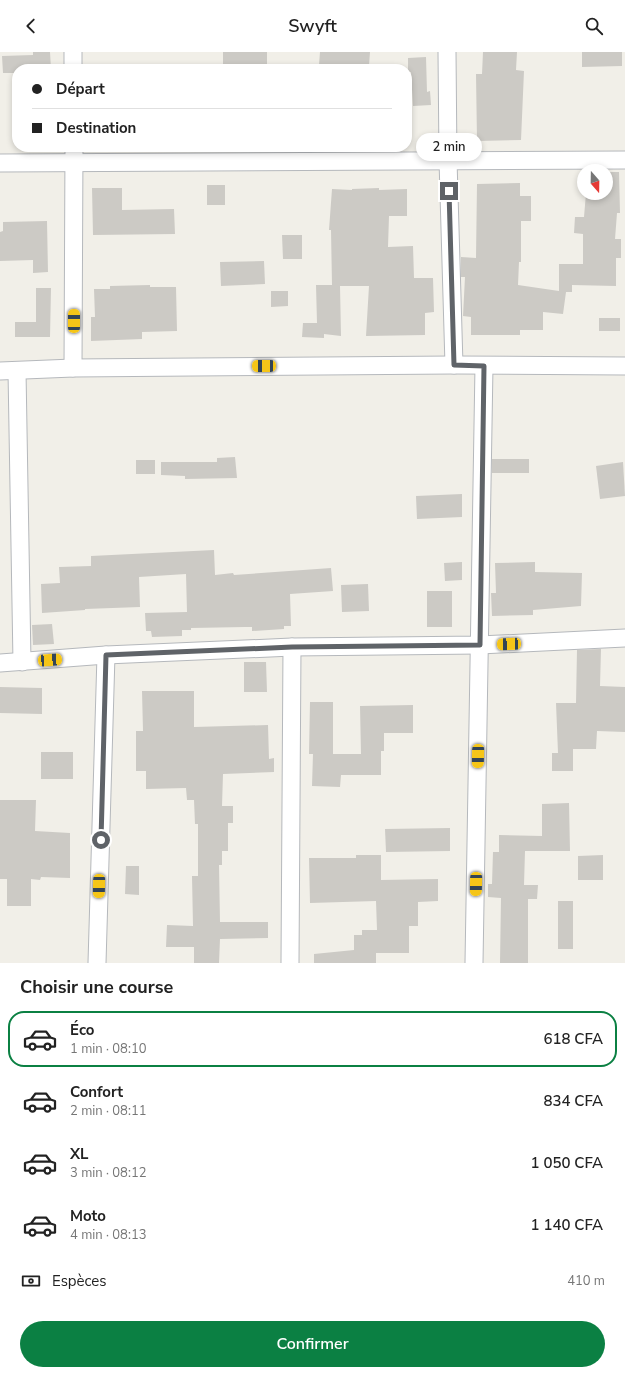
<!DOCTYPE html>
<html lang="fr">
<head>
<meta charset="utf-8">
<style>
	body { margin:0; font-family:"Nunito Sans",sans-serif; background:#f2f2f2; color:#222; height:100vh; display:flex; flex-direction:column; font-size:15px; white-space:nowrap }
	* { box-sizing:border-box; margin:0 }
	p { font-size:13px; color:#767676 }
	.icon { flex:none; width:22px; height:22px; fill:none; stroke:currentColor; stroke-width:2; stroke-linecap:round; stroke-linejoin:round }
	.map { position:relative; height:911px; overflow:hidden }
	.panel { display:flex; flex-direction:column; background:#fff; flex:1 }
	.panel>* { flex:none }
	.banner { position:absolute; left:12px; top:12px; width:400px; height:88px; border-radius:16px; box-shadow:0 2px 6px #0003; display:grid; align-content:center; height:88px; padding:0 20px; background:#fff }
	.needle { width:26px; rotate:160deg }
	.buttons { position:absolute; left:577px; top:112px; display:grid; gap:8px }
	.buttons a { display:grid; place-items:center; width:36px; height:36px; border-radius:50%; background:#fff; box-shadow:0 2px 6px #0003; font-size:20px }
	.end { position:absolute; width:18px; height:18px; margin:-9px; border:5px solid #5f6368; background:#fff; box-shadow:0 0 0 2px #fff }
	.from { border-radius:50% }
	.bubble { position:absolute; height:28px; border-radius:14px; background:#fff; box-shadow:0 2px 6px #0003; font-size:13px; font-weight:600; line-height:28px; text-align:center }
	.car { position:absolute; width:12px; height:24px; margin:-12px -6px; border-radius:5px; box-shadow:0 0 3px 1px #0007; background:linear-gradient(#f5c518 24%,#345 0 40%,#f5c518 0 76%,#345 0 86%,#f5c518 0) }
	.banner b { display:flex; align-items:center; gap:14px; height:38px; font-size:15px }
	.banner b+b { border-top:1px solid #e0e0e0 }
	.banner i { width:10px; height:10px; background:#222 }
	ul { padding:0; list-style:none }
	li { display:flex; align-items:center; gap:12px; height:56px; margin:0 8px 6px; padding:0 12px; border:2px solid transparent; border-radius:16px }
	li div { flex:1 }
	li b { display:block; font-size:15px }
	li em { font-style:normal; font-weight:600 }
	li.active { border-color:#0b8043 }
	li>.icon { width:36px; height:36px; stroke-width:1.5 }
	h2 { padding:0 20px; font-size:18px; line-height:48px }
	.pay { display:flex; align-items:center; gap:10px; height:44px; padding:0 20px; font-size:15px }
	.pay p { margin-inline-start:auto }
	.primary-button { display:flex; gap:8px; margin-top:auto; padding:8px 20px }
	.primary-button a { flex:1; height:46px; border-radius:24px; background:#0b8043; color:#fff; font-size:16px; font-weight:600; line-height:46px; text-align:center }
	header { display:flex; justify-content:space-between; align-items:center; height:52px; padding:0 20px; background:#fff; font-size:18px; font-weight:600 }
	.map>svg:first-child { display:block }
	.building { fill:#cccac5 }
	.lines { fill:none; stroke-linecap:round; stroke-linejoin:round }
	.minor-casing { stroke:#b5b8bc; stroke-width:19 }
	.minor { stroke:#fff; stroke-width:17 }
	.route { stroke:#5f6368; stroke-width:5 }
</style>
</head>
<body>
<header><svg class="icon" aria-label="back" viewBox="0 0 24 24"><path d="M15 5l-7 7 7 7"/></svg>Swyft<svg class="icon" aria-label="search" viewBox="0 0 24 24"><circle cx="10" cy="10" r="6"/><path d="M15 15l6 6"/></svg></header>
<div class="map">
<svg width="625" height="911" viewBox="0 0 625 911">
	<rect width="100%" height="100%" fill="#f1efe8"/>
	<!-- building -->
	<g class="building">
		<path d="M33,0H50L51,17H17V21H3L2,4L33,3Z"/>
		<rect x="223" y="0" width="44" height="17"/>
		<path d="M320,0H370L369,14L347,13V15L319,13Z"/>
		<path d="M483,0H517L516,18L524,19L521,88L477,89L476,22H482Z"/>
		<path d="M582,0H622V14L582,15Z"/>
		<path d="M426,5L427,40L430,39L431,53L413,54L411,20H408V6Z"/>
		<path d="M606,120H619L620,161H617L615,187H621V206H616V234L572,233V240H564H566L563,262L543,260V278H520V283H471V265L463,264L465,225H461V205L476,206L477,132L520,131V144H531V169H521V210H519L518,233L559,239V212H583V182L574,181L575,165H584L586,141H606Z"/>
		<rect x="207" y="133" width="18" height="20"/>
		<path d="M92,136H122V158L174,157L175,182L93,183Z"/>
		<path d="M379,136V138L407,137V164H389L388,195L413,194L414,226H433L434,260L425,261V283L366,284L369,234H340L341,284L324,282V286L302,285L303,271H317L316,233H332L331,178H329L332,137L352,138V137Z"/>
		<path d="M47,169L48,220L33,221V208L0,209V180L3,179V170Z"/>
		<path d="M282,183H302V207H283Z"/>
		<path d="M264,209L265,232L221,234L220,210Z"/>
		<path d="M150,233V235H176L177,279L142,280V287L91,289V265H95L94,237H110V234Z"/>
		<path d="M36,236H51L50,285H15V270H36Z"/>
		<path d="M271,239H288V254L271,255Z"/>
		<rect x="599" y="266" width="21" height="13"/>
		<path d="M235,405L237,426L185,427V424L161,423V410H217V406Z"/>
		<rect x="492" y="407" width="37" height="14"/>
		<rect x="136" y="408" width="19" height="14"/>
		<path d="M623,410L625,444L600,447L596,414Z"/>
		<path d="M462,442V465L417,467L416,444Z"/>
		<path d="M214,498L215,523L233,521L234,523L331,516L333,539L290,542L291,574H284V577L252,579V575H245L191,576V578H182V584L152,585L151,579H146L145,561L187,560L186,522L139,525L140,555L85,557V558L42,561L41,532L60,531L59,515L91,514V504Z"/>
		<path d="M462,510V528L445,529L444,511Z"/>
		<path d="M535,510V520L582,521L581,554L533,558V563L492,564L491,541H496L495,511Z"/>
		<path d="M368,532L369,559L342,560L341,533Z"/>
		<rect x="427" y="539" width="25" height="36"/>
		<path d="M52,572L54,592L33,593L32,573Z"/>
		<path d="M601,597L600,634L625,635V680L597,679L596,697H573V719H552V701H558L556,651H576L577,598Z"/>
		<path d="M244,610H266L267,640H244Z"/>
		<path d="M0,635L42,636V662L0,661Z"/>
		<path d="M142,639H194V675L268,673L269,707L274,706V720L223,722L222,754H233V771H228V799H222V813H219L220,870H268V886L220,887L219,911H194V895H166L167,873L193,874L192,824H198V772H195L194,748H187L186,736L146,737V719H136V679H143Z"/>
		<path d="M310,650H333V702H361L360,654L413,653V681H384V699H381V723H341L340,735L312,734L313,702H309Z"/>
		<rect x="41" y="700" width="32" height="27"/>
		<path d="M0,748H36L35,779L70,781V826L41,825L40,828L31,827V854H7V827H0Z"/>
		<path d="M569,751L570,799H525L524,833H538L537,847H528V911H500L501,846L488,845V832H492L493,800H499V783L542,784V752Z"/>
		<path d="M450,776V799L386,800L385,777Z"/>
		<path d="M356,803H381V828L438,827V849L418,850V874H409V901H376V911H314V902L354,898V883H362V878H377L376,849L310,851L309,806H356Z"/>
		<path d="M603,803V828H578V804Z"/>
		<path d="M126,814H139V843L125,842Z"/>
		<rect x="558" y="849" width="15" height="48"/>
	</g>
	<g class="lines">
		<!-- minor casing -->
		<g class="minor-casing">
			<g id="minor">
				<path d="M73,0V17"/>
				<path d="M447,0L448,108L454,313"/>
				<path d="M0,111L625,108"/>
				<path d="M73,316L74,95"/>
				<path d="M0,319L73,316L454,313L625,314"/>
				<path d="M17,319L22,610"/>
				<path d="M0,611L106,603L292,595L480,593L625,586"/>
				<path d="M97,911L106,603"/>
				<path d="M290,911L292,595"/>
				<path d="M474,911L484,314"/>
			</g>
		</g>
		<!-- minor -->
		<use href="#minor" class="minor"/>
	</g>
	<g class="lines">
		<!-- route -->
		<path class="route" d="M101,788L106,603L292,595L480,593L484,314L454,313L449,139"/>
	</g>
</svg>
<div class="buttons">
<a><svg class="needle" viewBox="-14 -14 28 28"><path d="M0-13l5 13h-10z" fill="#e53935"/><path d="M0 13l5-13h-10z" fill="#767676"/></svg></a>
</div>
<i class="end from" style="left:101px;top:788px"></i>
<i class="end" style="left:449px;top:139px"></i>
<div class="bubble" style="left:416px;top:81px;width:66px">2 min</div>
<i class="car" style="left:74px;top:269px;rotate:0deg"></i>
<i class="car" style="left:264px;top:314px;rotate:270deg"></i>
<i class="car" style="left:509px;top:592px;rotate:268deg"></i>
<i class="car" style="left:50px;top:608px;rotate:86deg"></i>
<i class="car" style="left:478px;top:704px;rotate:181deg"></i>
<i class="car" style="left:476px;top:832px;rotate:181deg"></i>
<i class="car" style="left:99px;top:834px;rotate:181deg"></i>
<div class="banner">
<b><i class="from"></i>Départ</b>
<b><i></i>Destination</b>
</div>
</div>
<section class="panel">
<h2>Choisir une course</h2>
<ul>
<li class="active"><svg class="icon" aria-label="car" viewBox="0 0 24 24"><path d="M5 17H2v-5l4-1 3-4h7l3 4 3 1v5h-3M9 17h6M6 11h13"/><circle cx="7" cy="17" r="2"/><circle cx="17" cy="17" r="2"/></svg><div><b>Éco</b><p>1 min · 08:10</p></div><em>618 CFA</em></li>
<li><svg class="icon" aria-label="car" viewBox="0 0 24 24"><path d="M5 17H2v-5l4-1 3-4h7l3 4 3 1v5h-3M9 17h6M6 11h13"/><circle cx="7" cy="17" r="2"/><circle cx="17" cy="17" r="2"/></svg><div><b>Confort</b><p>2 min · 08:11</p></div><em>834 CFA</em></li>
<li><svg class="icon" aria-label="car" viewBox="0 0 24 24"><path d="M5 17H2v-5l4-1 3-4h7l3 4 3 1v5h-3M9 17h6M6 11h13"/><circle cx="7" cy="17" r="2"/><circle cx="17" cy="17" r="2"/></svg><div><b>XL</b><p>3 min · 08:12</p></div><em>1 050 CFA</em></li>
<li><svg class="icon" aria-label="car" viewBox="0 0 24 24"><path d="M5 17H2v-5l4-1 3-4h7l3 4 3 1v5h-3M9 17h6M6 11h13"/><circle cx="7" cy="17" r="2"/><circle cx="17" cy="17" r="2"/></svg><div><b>Moto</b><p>4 min · 08:13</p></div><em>1 140 CFA</em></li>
</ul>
<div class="pay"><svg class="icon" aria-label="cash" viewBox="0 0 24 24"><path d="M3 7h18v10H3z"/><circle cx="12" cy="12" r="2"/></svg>Espèces<p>410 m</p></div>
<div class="primary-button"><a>Confirmer</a></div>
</section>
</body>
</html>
